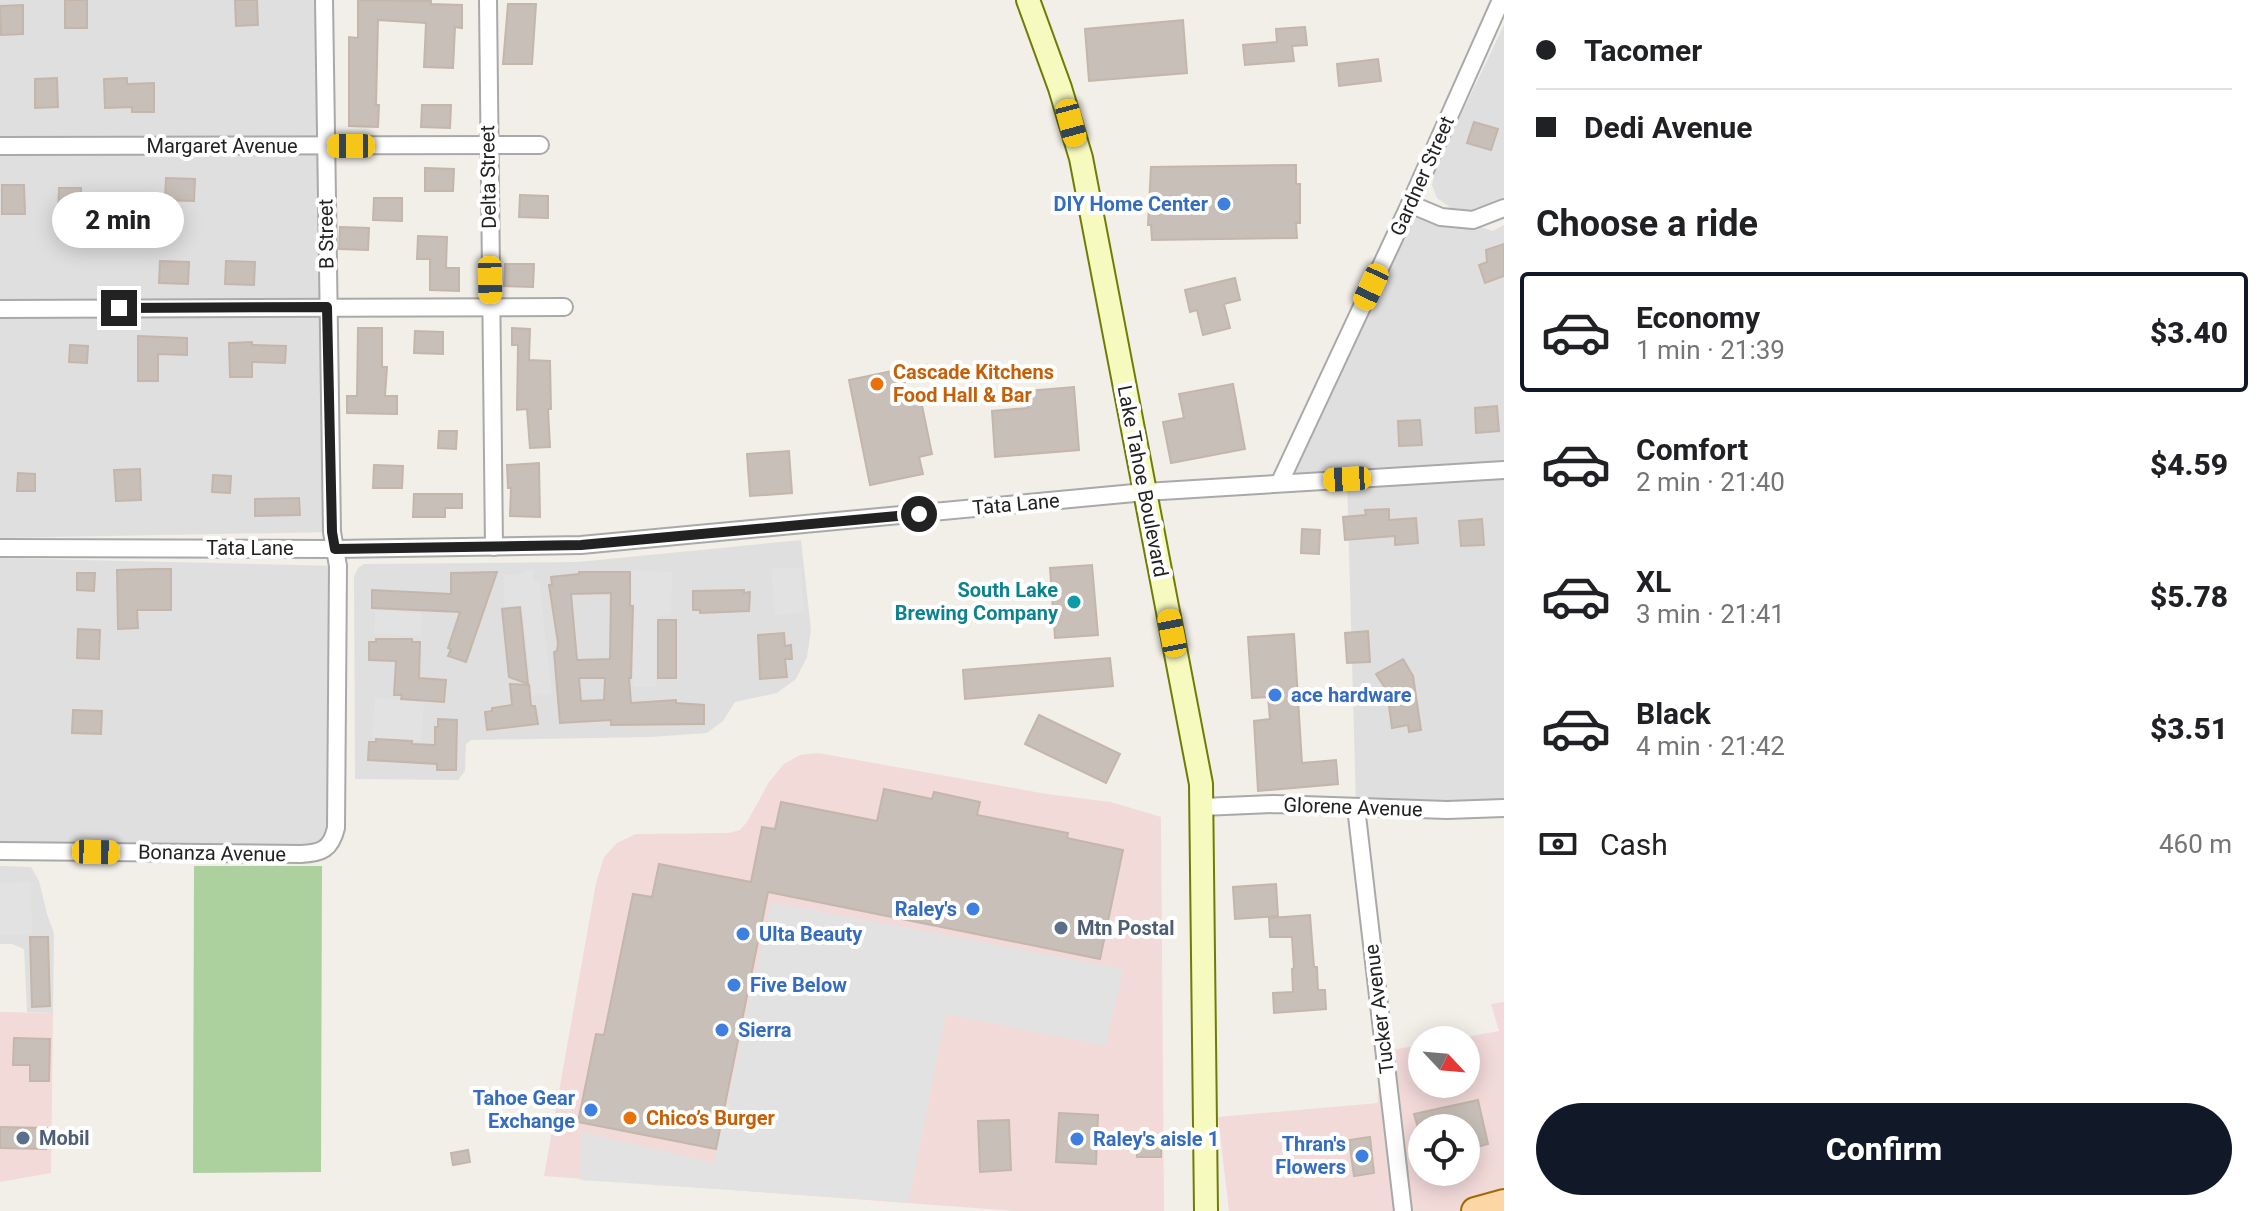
<!DOCTYPE html>
<html lang="en">
<head>
<meta charset="utf-8">
<style>
	body { margin:0; font-family:Roboto,sans-serif; background:#f6f6f6; color:#202124; height:100vh; display:flex; flex-direction:column; font-size:30px; white-space:nowrap }
	* { box-sizing:border-box; margin:0 }
	p { font-size:26px; color:#757577 }
	.icon { flex:none; width:44px; height:44px; fill:none; stroke:currentColor; stroke-width:2; stroke-linecap:round; stroke-linejoin:round }
	.map { position:relative; flex:1; overflow:hidden }
	.sheet { display:flex; flex-direction:column; background:#fff; width:760px }
	.sheet>* { flex:none }
	.hud { display:grid; align-content:center; height:176px; padding:0 32px; background:#fff }
	.needle { width:52px; rotate:116deg }
	.buttons { position:absolute; left:1408px; top:1026px; display:grid; gap:16px }
	.buttons a { display:grid; place-items:center; width:72px; height:72px; border-radius:50%; background:#fff; box-shadow:0 4px 20px #0003; font-size:40px }
	.end { position:absolute; width:36px; height:36px; margin:-18px; border:10px solid #222; background:#fff; box-shadow:0 0 0 4px #fff }
	.from { border-radius:50% }
	.bubble { position:absolute; height:56px; border-radius:28px; background:#fff; box-shadow:0 4px 20px #0003; font-size:26px; font-weight:800; line-height:56px; text-align:center }
	.car { position:absolute; width:24px; height:48px; margin:-24px -12px; border-radius:10px; box-shadow:0 0 6px 2px #0007; background:linear-gradient(#f5c518 24%,#345 0 40%,#f5c518 0 76%,#345 0 86%,#f5c518 0) }
	.hud b { display:flex; align-items:center; gap:28px; height:76px; font-size:30px }
	.hud b+b { border-top:2px solid #e0e0e0 }
	.hud i { width:20px; height:20px; background:#202124 }
	ul { padding:0; list-style:none }
	li { display:flex; align-items:center; gap:24px; height:120px; margin:0 16px 12px; padding:0 16px; border:4px solid transparent; border-radius:8px }
	li div { flex:1 }
	li b { display:block; font-size:30px }
	li em { font-style:normal; font-weight:800 }
	li.selected { border-color:#111827 }
	li>.icon { width:72px; height:72px; stroke-width:1.5 }
	h2 { padding:0 32px; font-size:36px; line-height:96px }
	.pay { display:flex; align-items:center; gap:20px; height:88px; padding:0 32px; font-size:30px }
	.pay p { margin-inline-start:auto }
	.button { display:flex; gap:16px; margin-top:auto; padding:16px 32px }
	.button a { flex:1; height:92px; border-radius:48px; background:#111827; color:#fff; font-size:32px; font-weight:800; line-height:92px; text-align:center }
	main { display:flex; flex:1; min-height:0 }
	.map>svg:first-child { display:block }
	.residential { fill:#e0dfdf }
	.commercial { fill:#f2dad9; fill-rule:evenodd }
	.forest { fill:#add19e }
	.parking { fill:#e2e2e2 }
	.building { fill:#c7bfb8; stroke:#c4b6ab; stroke-width:2; fill-rule:evenodd }
	.lines { fill:none; stroke-linecap:round; stroke-linejoin:round }
	.minor-casing { stroke:#a9a9a9; stroke-width:20 }
	.secondary-casing { stroke:#707d05; stroke-width:26 }
	.primary-casing { stroke:#a06b00; stroke-width:30 }
	.minor { stroke:#fff; stroke-width:16 }
	.secondary { stroke:#f7fabf; stroke-width:22 }
	.primary { stroke:#fcd6a4; stroke-width:26 }
	.route { stroke:#222; stroke-width:10 }
	.shop-dot { fill:#3f7fe0; stroke:#fff; stroke-width:3 }
	.food-dot { fill:#e8710a; stroke:#fff; stroke-width:3 }
	.culture-dot { fill:#0f9aa8; stroke:#fff; stroke-width:3 }
	.service-dot { fill:#5c6f8a; stroke:#fff; stroke-width:3 }
	.labels { text-anchor:middle; dominant-baseline:central; stroke-width:8; stroke-linejoin:round; paint-order:stroke }
	.street-label { font-size:20px; fill:#222; stroke:#fff }
	.shop-label { font-size:20px; font-weight:bold; fill:#366cbe; stroke:#fff; text-anchor:start }
	.food-label { font-size:20px; font-weight:bold; fill:#c56008; stroke:#fff; text-anchor:start }
	.culture-label { font-size:20px; font-weight:bold; fill:#0d838f; stroke:#fff; text-anchor:end }
	.service-label { font-size:20px; font-weight:bold; fill:#4e5e75; stroke:#fff; text-anchor:start }
</style>
</head>
<body>
<main>
<div class="map">
<svg width="1504" height="1211" viewBox="0 0 1504 1211">
	<rect width="100%" height="100%" fill="#f2efe9"/>
	<!-- residential -->
	<g class="residential">
		<path d="M0,0H315L324,146L332,532L0,538Z"/>
		<path d="M1504,25V198L1491,205L1470,210L1451,208L1437,198L1432,185L1435,169Z"/>
		<path d="M1410,204L1493,231L1504,225V807H1356L1347,479L1280,482Z"/>
		<path d="M801,540L811,630L807,657L796,679L777,693L735,702L723,721L707,733L651,737L471,740L466,744L465,771L458,780L355,779L354,576L359,567L364,564L578,562Z"/>
		<path d="M0,558L338,566L327,849L0,852Z"/>
		<path d="M0,866L31,867L39,881L47,914L54,933L53,1013L27,1012L24,949L12,944H0Z"/>
	</g>
	<!-- commercial -->
	<g class="commercial">
		<path d="M818,753L1047,794L1111,802L1161,817L1164,1211H1015L544,1176L596,883L604,857L617,843L636,834L729,833L740,830L747,822L769,782L784,764L800,755Z"/>
		<path d="M1504,1002V1211H1229L1218,1117L1378,1103V1052L1422,1045V1084H1466V1040H1448L1499,1031L1491,1004ZM1422,1128H1466V1172H1422Z"/>
		<path d="M0,1012L53,1013L51,1173L0,1182Z"/>
	</g>
	<!-- forest -->
	<path class="forest" d="M194,866H322L321,1172L193,1173Z"/>
	<!-- parking -->
	<g class="parking">
		<path d="M801,567L804,612L775,615L771,569Z"/>
		<path d="M533,569V581H539L552,694L532,696L522,606L504,607V575H515Z"/>
		<path d="M631,570L672,572L671,615L657,616L656,687H633Z"/>
		<path d="M375,610L422,613L421,636L374,634Z"/>
		<path d="M375,698L424,702L421,741L372,737Z"/>
		<path d="M31,882L32,934L0,935V883Z"/>
		<path d="M771,902L1123,969L1106,1046L946,1014L909,1202L580,1180L581,1132L714,1163Z"/>
	</g>
	<!-- building -->
	<g class="building">
		<rect x="65" y="0" width="22" height="28"/>
		<path d="M235,0H257L258,25L236,26Z"/>
		<path d="M358,0L431,1V4L462,5V28L455,27L453,68L424,67L426,23L378,20L376,105H379L378,127L349,126V37L358,38Z"/>
		<path d="M508,4H536L532,64H503Z"/>
		<path d="M23,5V34L1,35L0,6Z"/>
		<path d="M1183,20L1187,73L1089,81L1085,29Z"/>
		<path d="M1305,27L1307,45L1292,46L1294,61L1245,65L1243,45L1277,42L1276,29Z"/>
		<path d="M1378,59L1381,81L1339,86L1337,64Z"/>
		<path d="M57,78L58,107L35,108V79Z"/>
		<path d="M127,78V84L154,83V112H132V107L105,108L104,79Z"/>
		<path d="M422,105H451L450,128L421,127Z"/>
		<path d="M1474,122L1498,129L1491,150L1467,143Z"/>
		<path d="M1296,165V184H1300V223H1296L1297,238L1152,240L1151,225H1148L1151,167Z"/>
		<path d="M425,168L454,169L453,191H425Z"/>
		<path d="M166,178L195,179L194,201L165,200Z"/>
		<path d="M2,185H24L25,214H2Z"/>
		<path d="M59,188H81V217H58Z"/>
		<path d="M520,195L548,196V218L519,217Z"/>
		<path d="M374,198H402V221L373,220Z"/>
		<path d="M340,227L369,228L368,250L339,249Z"/>
		<path d="M418,236L447,237L446,268H459V291L430,290V259H417Z"/>
		<path d="M1504,244V276L1485,283L1479,265L1487,262L1486,250Z"/>
		<path d="M160,261L189,262L188,284L159,283Z"/>
		<path d="M226,261L255,262L254,285L225,284Z"/>
		<path d="M505,264H534L533,287L504,286Z"/>
		<path d="M1235,278L1240,300L1224,304L1230,328L1203,335L1197,310L1190,312L1185,290Z"/>
		<path d="M358,328H382V367H387L385,396H397V414L347,413V396H357Z"/>
		<path d="M512,328L530,329L529,360L550,361L551,409H548L550,447L530,448L527,409L517,410L518,345H512Z"/>
		<path d="M415,331L443,332V354L414,353Z"/>
		<path d="M138,336L187,338V355L158,354V381H138Z"/>
		<path d="M252,342V345L286,346L285,363L252,362V377H230L229,343Z"/>
		<path d="M70,345L88,346L87,363L69,362Z"/>
		<path d="M902,369L909,403L921,401L932,454L919,457L923,474L870,485L849,380Z"/>
		<path d="M1233,384L1245,449L1171,463L1163,422L1184,418L1179,394Z"/>
		<path d="M1074,387L1079,450L995,457L992,411L1028,408L1027,391Z"/>
		<path d="M1497,406L1499,431L1476,433L1475,408Z"/>
		<path d="M1420,420L1422,445L1399,446L1398,421Z"/>
		<path d="M439,431H457L456,449L438,448Z"/>
		<path d="M789,451L792,493L750,496L747,454Z"/>
		<path d="M539,463L540,517L510,516L511,488H508L507,465Z"/>
		<path d="M374,465L403,466L402,488H373Z"/>
		<path d="M140,469L141,500L116,501L114,470Z"/>
		<path d="M18,473L35,474V491H17Z"/>
		<path d="M213,475L231,476L230,493L212,492Z"/>
		<path d="M414,494H462V508H445V517H413Z"/>
		<path d="M299,498L300,515L255,516V499Z"/>
		<path d="M1389,509V520L1416,518L1418,543L1395,545V536L1345,540L1343,517L1366,515L1365,510Z"/>
		<path d="M1482,519L1484,545L1461,546L1459,521Z"/>
		<path d="M1302,529L1320,530L1319,554L1301,553Z"/>
		<path d="M1092,565L1098,635L1055,638L1050,568Z"/>
		<path d="M154,569H171V610H137L138,628L118,629L117,570Z"/>
		<path d="M497,572L466,662L448,656L451,649L448,648L460,612L372,608V590L451,594V573Z"/>
		<path d="M579,572H630V606H633L631,678H629L631,703L676,700V703L704,705V724L611,725V720L560,723L554,652L557,651L558,643L549,585H552L551,577L579,574ZM611,593L610,659L577,660L571,594ZM579,678H605L604,700L581,701Z"/>
		<path d="M77,573H95L94,591L77,590Z"/>
		<path d="M744,590V593L750,592L749,611L700,613V610H693V591Z"/>
		<path d="M520,607L528,684L509,677L502,609Z"/>
		<rect x="658" y="620" width="18" height="58"/>
		<path d="M78,629L100,630L99,659L77,658Z"/>
		<path d="M1368,631L1370,662L1347,663L1345,633Z"/>
		<path d="M784,633L785,646L791,645L792,659H785L787,677L760,679L758,635Z"/>
		<path d="M1294,634L1302,763L1336,760L1338,784L1258,791L1254,721L1270,719L1268,697L1252,698L1248,637Z"/>
		<path d="M376,639H412V642H420L419,678L446,680L444,702L401,699L402,695H394L396,661L369,660V642H376Z"/>
		<path d="M1110,658L1113,686L965,699L963,670Z"/>
		<path d="M1403,659L1413,676L1421,730L1409,732L1408,725L1392,728L1387,691L1376,674Z"/>
		<path d="M510,684L529,685L531,706H535L538,724L487,730L485,712L492,711V708L512,705Z"/>
		<path d="M73,710L102,711L101,734L72,733Z"/>
		<path d="M1039,715L1120,754L1106,783L1025,744Z"/>
		<path d="M438,719L457,720L456,770H437V764L368,760L369,742H376V739L412,741V744L435,745V727H438Z"/>
		<path d="M884,789L932,799L934,792L980,802L977,815L1068,833L1067,838L1123,850L1100,959L768,892L716,1149L578,1122L596,1034L604,1035L633,894L652,897L659,864L751,882L762,827L775,829L781,802L877,821Z"/>
		<path d="M1276,884L1278,916L1235,919L1233,887Z"/>
		<path d="M1310,915L1314,967H1317L1318,990H1325L1326,1009L1274,1013L1273,993L1293,992L1292,969L1294,968L1292,937H1270L1269,918Z"/>
		<path d="M30,937H48L50,1006L32,1007Z"/>
		<path d="M14,1038L50,1039L49,1081H30V1065H13Z"/>
		<path d="M1478,1100L1488,1144L1466,1150V1128H1418L1414,1114Z"/>
		<path d="M1059,1113L1098,1115L1096,1164L1056,1162Z"/>
		<path d="M1009,1120L1011,1170L980,1172L978,1121Z"/>
		<path d="M0,1127L47,1128L46,1149L0,1148Z"/>
		<rect x="1137" y="1136" width="24" height="21"/>
		<path d="M1370,1137L1374,1173L1354,1176L1349,1140Z"/>
		<path d="M468,1150L470,1162L453,1165L451,1153Z"/>
	</g>
	<g class="lines">
		<!-- minor casing -->
		<g class="minor-casing">
			<g id="minor">
				<path d="M488,0L494,547"/>
				<path d="M0,146L540,145"/>
				<path d="M1410,204L1441,217L1473,220L1504,208"/>
				<path d="M0,309L564,307"/>
				<path d="M1280,482L1410,204L1501,0"/>
				<path d="M0,548L335,549L581,545L1145,492L1504,470"/>
				<path d="M1202,807L1274,804L1447,810L1504,808"/>
				<path d="M1356,807L1403,1211"/>
				<path d="M0,851L301,854C322,853 331,849 336,828L338,566L332,532L324,0"/>
			</g>
		</g>
		<!-- secondary casing -->
		<g class="secondary-casing">
			<path id="secondary" d="M1028,0L1060,88L1081,158L1201,784L1206,1211"/>
		</g>
		<!-- primary casing -->
		<g class="primary-casing">
			<path id="primary" d="M1475,1211L1504,1203"/>
		</g>
		<!-- minor -->
		<use href="#minor" class="minor"/>
		<!-- secondary -->
		<use href="#secondary" class="secondary"/>
		<!-- primary -->
		<use href="#primary" class="primary"/>
	</g>
	<g class="lines">
		<!-- route -->
		<path class="route" d="M119,308L327,307L332,532L335,549L581,545L919,514"/>
	</g>
	<!-- markers -->
	<g class="shop-dot">
		<circle cx="1224" cy="204" r="8"/>
		<circle cx="1275" cy="695" r="8"/>
		<circle cx="973" cy="909" r="8"/>
		<circle cx="743" cy="934" r="8"/>
		<circle cx="734" cy="985" r="8"/>
		<circle cx="722" cy="1030" r="8"/>
		<circle cx="591" cy="1110" r="8"/>
		<circle cx="1077" cy="1139" r="8"/>
		<circle cx="1362" cy="1156" r="8"/>
	</g>
	<g class="food-dot">
		<circle cx="877" cy="384" r="8"/>
		<circle cx="630" cy="1118" r="8"/>
	</g>
	<circle class="culture-dot" cx="1074" cy="602" r="8"/>
	<g class="service-dot">
		<circle cx="1061" cy="928" r="8"/>
		<circle cx="23" cy="1138" r="8"/>
	</g>
	<g class="labels">
		<!-- street labels -->
		<g class="street-label">
			<text x="222" y="146">Margaret Avenue</text>
			<text transform="translate(1422 176) rotate(-66)">Gardner Street</text>
			<text transform="translate(488 177) rotate(-91)">Delta Street</text>
			<text transform="translate(326 234) rotate(-91)">B Street</text>
			<text transform="translate(1143 481) rotate(79)">Lake Tahoe Boulevard</text>
			<text transform="translate(1016 504) rotate(-5)">Tata Lane</text>
			<text x="250" y="548">Tata Lane</text>
			<text transform="translate(1353 807) rotate(2)">Glorene Avenue</text>
			<text transform="translate(212 853) rotate(1)">Bonanza Avenue</text>
			<text transform="translate(1379 1009) rotate(-97)">Tucker Avenue</text>
		</g>
		<!-- shop labels -->
		<g class="shop-label">
			<text x="1208" y="204" text-anchor="end">DIY Home Center</text>
			<text x="1291" y="695">ace hardware</text>
			<text x="957" y="909" text-anchor="end">Raley's</text>
			<text x="759" y="934">Ulta Beauty</text>
			<text x="750" y="985">Five Below</text>
			<text x="738" y="1030">Sierra</text>
			<text x="575" y="1098" text-anchor="end">Tahoe Gear<tspan x="575" dy="23">Exchange</tspan></text>
			<text x="1093" y="1139">Raley's aisle 1</text>
			<text x="1346" y="1144" text-anchor="end">Thran's<tspan x="1346" dy="23">Flowers</tspan></text>
		</g>
		<!-- food labels -->
		<g class="food-label">
			<text x="893" y="372">Cascade Kitchens<tspan x="893" dy="23">Food Hall &amp; Bar</tspan></text>
			<text x="646" y="1118">Chico’s Burger</text>
		</g>
		<!-- culture labels -->
		<g class="culture-label">
			<text x="1058" y="590">South Lake<tspan x="1058" dy="23">Brewing Company</tspan></text>
		</g>
		<!-- service labels -->
		<g class="service-label">
			<text x="1077" y="928">Mtn Postal</text>
			<text x="39" y="1138">Mobil</text>
		</g>
	</g>
</svg>
<div class="buttons">
<a><svg class="needle" viewBox="-14 -14 28 28"><path d="M0-13l5 13h-10z" fill="#e53935"/><path d="M0 13l5-13h-10z" fill="#757577"/></svg></a>
<a><svg class="icon" aria-label="locate" viewBox="0 0 24 24"><circle cx="12" cy="12" r="6"/><path d="M12 2v4M12 18v4M2 12h4M18 12h4"/></svg></a>
</div>
<i class="end from" style="left:919px;top:514px"></i>
<i class="end" style="left:119px;top:308px"></i>
<div class="bubble" style="left:52px;top:192px;width:132px">2 min</div>
<i class="car" style="left:1071px;top:123px;rotate:165deg"></i>
<i class="car" style="left:351px;top:146px;rotate:270deg"></i>
<i class="car" style="left:490px;top:280px;rotate:179deg"></i>
<i class="car" style="left:1371px;top:287px;rotate:205deg"></i>
<i class="car" style="left:1347px;top:479px;rotate:267deg"></i>
<i class="car" style="left:1172px;top:633px;rotate:349deg"></i>
<i class="car" style="left:96px;top:852px;rotate:91deg"></i>
</div>
<section class="sheet">
<div class="hud">
<b><i class="from"></i>Tacomer</b>
<b><i></i>Dedi Avenue</b>
</div>
<h2>Choose a ride</h2>
<ul>
<li class="selected"><svg class="icon" aria-label="car" viewBox="0 0 24 24"><path d="M5 17H2v-5l4-1 3-4h7l3 4 3 1v5h-3M9 17h6M6 11h13"/><circle cx="7" cy="17" r="2"/><circle cx="17" cy="17" r="2"/></svg><div><b>Economy</b><p>1 min · 21:39</p></div><em>$3.40</em></li>
<li><svg class="icon" aria-label="car" viewBox="0 0 24 24"><path d="M5 17H2v-5l4-1 3-4h7l3 4 3 1v5h-3M9 17h6M6 11h13"/><circle cx="7" cy="17" r="2"/><circle cx="17" cy="17" r="2"/></svg><div><b>Comfort</b><p>2 min · 21:40</p></div><em>$4.59</em></li>
<li><svg class="icon" aria-label="car" viewBox="0 0 24 24"><path d="M5 17H2v-5l4-1 3-4h7l3 4 3 1v5h-3M9 17h6M6 11h13"/><circle cx="7" cy="17" r="2"/><circle cx="17" cy="17" r="2"/></svg><div><b>XL</b><p>3 min · 21:41</p></div><em>$5.78</em></li>
<li><svg class="icon" aria-label="car" viewBox="0 0 24 24"><path d="M5 17H2v-5l4-1 3-4h7l3 4 3 1v5h-3M9 17h6M6 11h13"/><circle cx="7" cy="17" r="2"/><circle cx="17" cy="17" r="2"/></svg><div><b>Black</b><p>4 min · 21:42</p></div><em>$3.51</em></li>
</ul>
<div class="pay"><svg class="icon" aria-label="cash" viewBox="0 0 24 24"><path d="M3 7h18v10H3z"/><circle cx="12" cy="12" r="2"/></svg>Cash<p>460 m</p></div>
<div class="button"><a>Confirm</a></div>
</section>
</main>
</body>
</html>
